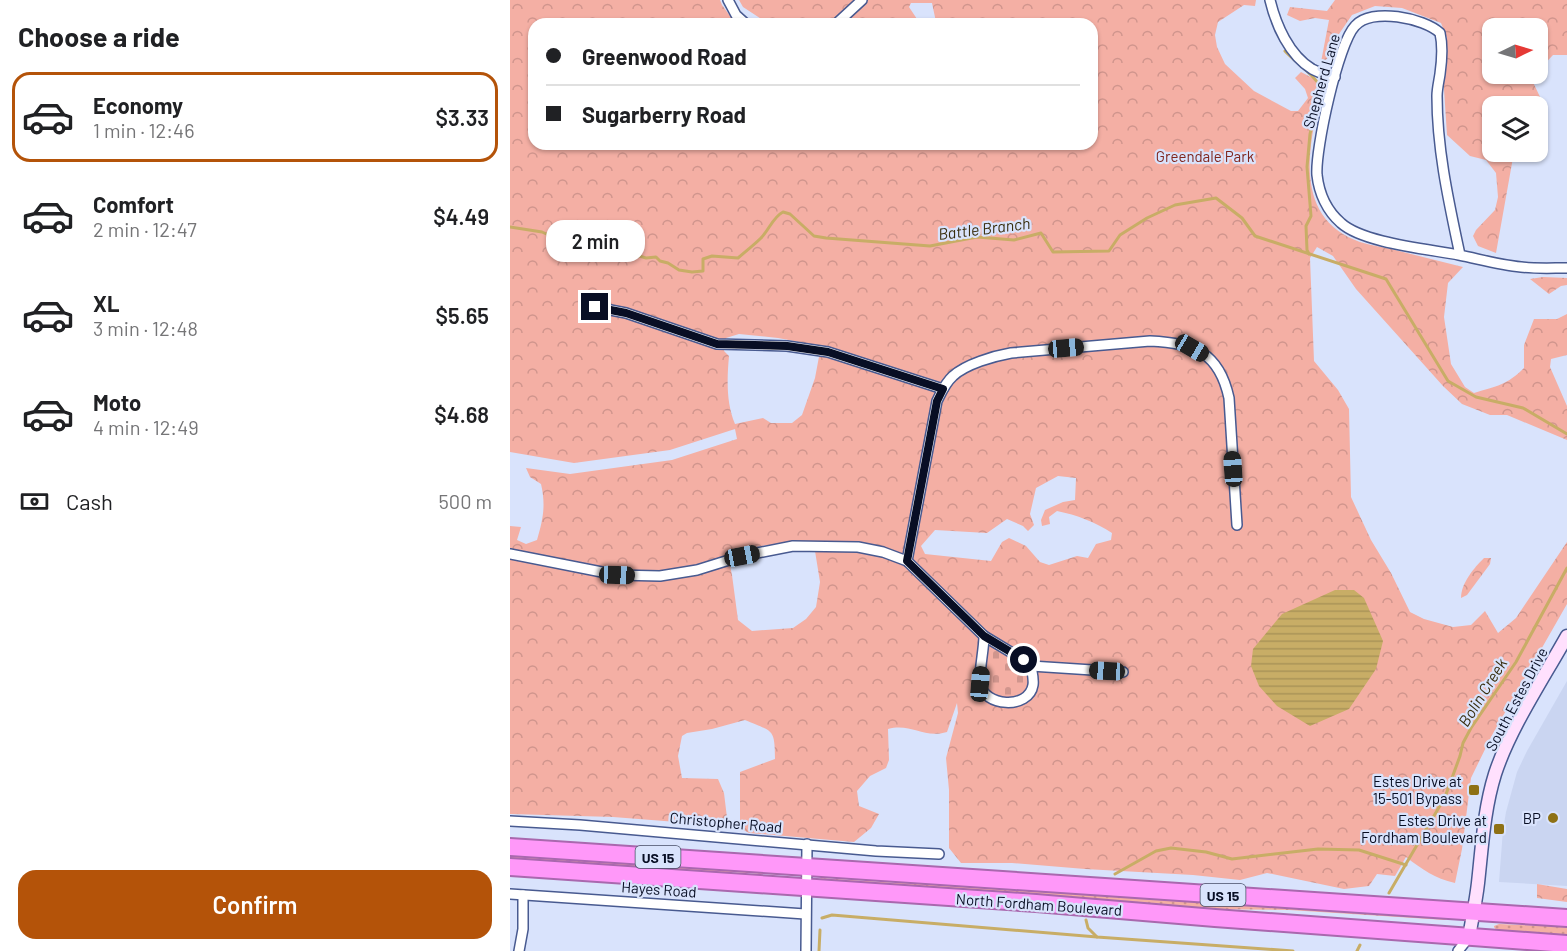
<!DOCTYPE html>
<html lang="en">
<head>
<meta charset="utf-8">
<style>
	body { margin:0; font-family:Barlow,sans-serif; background:#f6f6f6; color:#202124; height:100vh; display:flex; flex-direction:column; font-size:22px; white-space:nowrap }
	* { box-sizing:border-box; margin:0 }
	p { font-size:20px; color:#757577 }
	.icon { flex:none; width:33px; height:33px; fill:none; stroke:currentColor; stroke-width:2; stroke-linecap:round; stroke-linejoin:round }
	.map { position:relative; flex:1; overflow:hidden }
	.drawer { display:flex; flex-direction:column; background:#fff; width:510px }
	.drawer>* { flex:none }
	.top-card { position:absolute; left:18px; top:18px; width:570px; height:132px; border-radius:18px; box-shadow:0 2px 4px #0004; display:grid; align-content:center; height:132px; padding:0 18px; background:#fff }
	.needle { width:39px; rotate:85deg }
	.buttons { position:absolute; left:972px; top:18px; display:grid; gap:12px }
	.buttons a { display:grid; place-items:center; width:66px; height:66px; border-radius:12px; background:#fff; box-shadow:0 2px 4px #0004; font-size:30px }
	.end { position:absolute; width:27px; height:27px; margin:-14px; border:8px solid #080e24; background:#fff; box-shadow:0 0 0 3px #fff }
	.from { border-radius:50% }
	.bubble { position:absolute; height:42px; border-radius:18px; background:#fff; box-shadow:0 2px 4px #0004; font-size:20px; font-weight:600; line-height:42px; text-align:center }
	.car { position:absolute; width:18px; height:36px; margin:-18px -9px; border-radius:8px; box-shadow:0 0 4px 2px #0007; background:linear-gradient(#222 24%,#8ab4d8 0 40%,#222 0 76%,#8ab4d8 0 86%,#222 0) }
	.top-card b { display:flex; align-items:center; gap:21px; height:57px; font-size:22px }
	.top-card b+b { border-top:2px solid #e0e0e0 }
	.top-card i { width:15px; height:15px; background:#202124 }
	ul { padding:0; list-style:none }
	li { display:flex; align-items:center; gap:18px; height:90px; margin:0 12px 9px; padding:0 6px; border:3px solid transparent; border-radius:18px }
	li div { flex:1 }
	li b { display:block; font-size:22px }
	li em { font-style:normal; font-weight:600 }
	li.on { border-color:#b45309 }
	li>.icon { width:54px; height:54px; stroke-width:1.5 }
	h2 { padding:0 18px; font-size:27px; line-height:72px }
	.pay { display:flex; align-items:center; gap:15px; height:66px; padding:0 18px; font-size:22px }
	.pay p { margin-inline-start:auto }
	.button { display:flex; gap:12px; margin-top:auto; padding:12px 18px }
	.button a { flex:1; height:69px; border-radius:18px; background:#b45309; color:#fff; font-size:24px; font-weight:600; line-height:69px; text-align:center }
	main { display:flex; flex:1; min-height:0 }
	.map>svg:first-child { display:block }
	.built { fill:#cad5f1 }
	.grass { fill:url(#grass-dots) }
	.forest { fill:url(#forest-crowns); fill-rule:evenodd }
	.cemetery { fill:url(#cemetery-stones) }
	.water { fill:url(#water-rules) }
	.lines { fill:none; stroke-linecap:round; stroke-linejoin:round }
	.stream { stroke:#c8ad66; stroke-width:3 }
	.street-casing { stroke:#485a90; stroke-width:12 }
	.secondary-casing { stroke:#485a90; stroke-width:15 }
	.highway-casing { stroke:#a968ae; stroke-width:20 }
	.street { stroke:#fff; stroke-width:9 }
	.secondary { stroke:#ffe0fd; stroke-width:12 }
	.highway { stroke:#ff98f9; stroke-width:16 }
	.route { stroke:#080e24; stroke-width:8 }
	.poi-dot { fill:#8e7115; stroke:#d9e3fc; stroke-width:2 }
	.labels { text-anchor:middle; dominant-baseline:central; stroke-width:4.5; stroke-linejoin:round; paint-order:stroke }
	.shield { fill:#d9e3fc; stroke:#474e65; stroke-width:1.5 }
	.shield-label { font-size:14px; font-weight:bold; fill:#080e24 }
	.street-label { font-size:15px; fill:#080e24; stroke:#d9e3fc }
	.park-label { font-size:15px; fill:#7f251d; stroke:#d9e3fc }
	.poi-label { font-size:15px; fill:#080e24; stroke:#d9e3fc; text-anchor:end }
	.water-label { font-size:16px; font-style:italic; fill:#382d0d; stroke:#d9e3fc }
</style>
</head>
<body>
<main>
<section class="drawer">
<h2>Choose a ride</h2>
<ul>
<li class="on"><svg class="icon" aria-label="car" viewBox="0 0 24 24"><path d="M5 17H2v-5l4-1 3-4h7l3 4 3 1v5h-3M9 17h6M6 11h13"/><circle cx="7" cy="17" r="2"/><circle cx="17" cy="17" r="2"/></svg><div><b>Economy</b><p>1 min · 12:46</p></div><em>$3.33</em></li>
<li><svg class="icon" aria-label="car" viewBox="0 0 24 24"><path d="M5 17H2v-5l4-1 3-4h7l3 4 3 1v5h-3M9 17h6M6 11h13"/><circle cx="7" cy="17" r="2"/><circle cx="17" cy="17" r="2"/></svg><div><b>Comfort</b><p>2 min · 12:47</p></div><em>$4.49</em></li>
<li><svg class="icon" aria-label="car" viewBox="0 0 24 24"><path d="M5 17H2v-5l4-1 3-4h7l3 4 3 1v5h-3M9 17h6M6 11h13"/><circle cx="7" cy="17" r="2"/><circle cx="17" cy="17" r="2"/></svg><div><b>XL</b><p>3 min · 12:48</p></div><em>$5.65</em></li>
<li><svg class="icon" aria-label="car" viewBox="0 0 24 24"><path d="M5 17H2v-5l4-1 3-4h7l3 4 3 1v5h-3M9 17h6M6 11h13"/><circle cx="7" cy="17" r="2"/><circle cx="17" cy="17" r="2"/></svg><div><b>Moto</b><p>4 min · 12:49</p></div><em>$4.68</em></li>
</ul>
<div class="pay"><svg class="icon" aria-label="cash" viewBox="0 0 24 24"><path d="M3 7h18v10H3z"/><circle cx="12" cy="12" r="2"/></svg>Cash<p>500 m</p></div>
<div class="button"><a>Confirm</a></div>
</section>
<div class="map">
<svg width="1057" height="951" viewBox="0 0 1057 951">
	<defs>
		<pattern id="grass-dots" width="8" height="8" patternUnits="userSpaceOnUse" patternTransform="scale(1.5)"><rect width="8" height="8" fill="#f4afa4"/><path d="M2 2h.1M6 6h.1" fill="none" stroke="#d0958d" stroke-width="1.8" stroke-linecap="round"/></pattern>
		<pattern id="forest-crowns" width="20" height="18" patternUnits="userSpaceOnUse" patternTransform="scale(1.5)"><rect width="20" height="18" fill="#f4afa4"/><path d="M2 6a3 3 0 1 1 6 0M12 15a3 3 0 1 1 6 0" fill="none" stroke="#d0958d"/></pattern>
		<pattern id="cemetery-stones" width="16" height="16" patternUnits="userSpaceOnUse" patternTransform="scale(1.5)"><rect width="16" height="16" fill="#f4afa4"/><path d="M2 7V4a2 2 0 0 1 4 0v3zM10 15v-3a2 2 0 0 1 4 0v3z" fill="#d0958d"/></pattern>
		<pattern id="water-rules" width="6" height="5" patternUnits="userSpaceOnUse" patternTransform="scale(1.5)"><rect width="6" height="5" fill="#c8ad66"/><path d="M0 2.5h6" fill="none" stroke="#aa9458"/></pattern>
	</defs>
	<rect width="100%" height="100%" fill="#d9e3fc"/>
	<!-- built -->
	<path class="built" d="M1057,681V886L989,882L993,830L996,812L1007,772L1017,751Z"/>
	<!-- grass -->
	<g class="grass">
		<path d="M0,852L276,873L273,875L220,872H148L0,862Z"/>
		<path d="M311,878L389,883L470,884L938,918L935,920L779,910L685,909L308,880Z"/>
		<path d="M989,924L1057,927V938L987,931L984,927V926Z"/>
	</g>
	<!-- forest -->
	<g class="forest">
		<path d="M0,0H210L212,5L226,24H24V144H582V24H429L426,22L422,3H401L399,7L407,19L408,24H259L233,7L229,0H746L745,6L734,5L708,22L705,35L707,47L715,64L744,91L781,111H788L798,98L795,89L785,78L791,72L814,84C800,137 780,213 845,240C856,245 869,246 881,249C905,255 929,261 953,267L938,283L934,317L941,364L955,387L964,393C987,386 997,385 1014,368V345L1024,319H1047L1057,314V355L1041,359L1040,367L1057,406V440L997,415H980L952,404L933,386L846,289L823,256L807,247L800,258L804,361L828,390L839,409L841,497L861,540L881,573L900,612L914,619L943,627L961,625L975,611L988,633L1006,618L1057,542V604L981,737L961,778L952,849L945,883C924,878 913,870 896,857L885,876L867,874L859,886L834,889L757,873L730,880L683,875L575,869L502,863H451L439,848V790L436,758L448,713L447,703L437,732C413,739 402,723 378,729L379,760L376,768L360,776L347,791L349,806L369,814L361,828L344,842L239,833L230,828V772L265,759C265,727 262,732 235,720L202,729L177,733L172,736L168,756L172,778L208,779L214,793L218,826L103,817L0,814V526L11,527L7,540L16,544L27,540C33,519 36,506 31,484L20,477L16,468L60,474L162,460L227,439L225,429L160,450L64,463L0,452ZM229,334L268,338L311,346L305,378L292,415L282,423H261L253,418L225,424C216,403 217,378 219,356L214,351L216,338ZM548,476L566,478L565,500L553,502L535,510L531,520L532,526L540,524L539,517L547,511C567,515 585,522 602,533L601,540L586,544L578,558L567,556L539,565L530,562L516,546L499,538L492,542L481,561L415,554L411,546L425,530L477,533L497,519L513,526L518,531L524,525L520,514L526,488ZM257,545L305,551L310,582L306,607L296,619L283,628L242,631L228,620L222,575L217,552Z"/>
		<path d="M825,0H1057V55H1043L1028,71V28H982V74H1025L1021,78L1031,99L1033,110L1028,111V106H982V152H1004L986,253L968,246L963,236L966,230L985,210L988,197L986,173L976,160L960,156L937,135L933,74L937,38L931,23L892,8L865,6L842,15L829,34L823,52L813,63L811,62L819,20L805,18L790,21L777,15L780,7L817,11Z"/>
		<path d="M1033,277L1057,278V285L1051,286L1039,294L1020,279Z"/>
		<path d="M974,558H981L980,564L957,595L951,598C951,583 964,568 974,558Z"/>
		<path d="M1027,884L1057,889V902L1027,898Z"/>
	</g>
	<!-- cemetery -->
	<path class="cemetery" d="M474,636L514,660L523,686L502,703L475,693Z"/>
	<!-- water -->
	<path class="water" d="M825,590H844L854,598L873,641L866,669L839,709L800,726L767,706L749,686L741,666L743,649L772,614Z"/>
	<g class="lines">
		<!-- stream -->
		<g class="stream">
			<path d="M775,51C784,61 807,77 811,88L800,134L797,167L801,216L796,226L797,250L799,254"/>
			<path d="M0,227L32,232L54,242L80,248L104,246L126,255L136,258L146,257L150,261L158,263L169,270L182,272L193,271V259L202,256L228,258C236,251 244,245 251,238C259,230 263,217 273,212L280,214L304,236L316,238L420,246L467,237L504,240L531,233L543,252L599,251L610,235L637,218L665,205L706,198L732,218L745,236L876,279L938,381L966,397L1013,408L1057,434"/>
			<path d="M605,874L646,851L661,848L696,852L722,859L808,849L849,850L896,865"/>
			<path d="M879,893L935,797L950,756L953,743L961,728L1006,662L1057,568"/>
			<path d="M312,918L322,915L587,937"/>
			<path d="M576,920L578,928L587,937L783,951"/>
			<path d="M309,951L310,930"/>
			<path d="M847,951L850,945"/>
		</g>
		<!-- street casing -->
		<g class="street-casing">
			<g id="street">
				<path d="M218,0L226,15L236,24"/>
				<path d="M760,0C766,25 779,55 802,69C809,73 818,75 825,77"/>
				<path d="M326,24L352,0"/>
				<path d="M950,255C939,203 927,150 927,96C927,89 929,81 930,74C932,60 933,46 930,33C914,18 861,7 845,26C828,44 805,150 807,175C809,193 817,211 831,223C853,243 918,249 949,255C969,259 990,265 1011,267C1026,269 1042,268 1057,268"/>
				<path d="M85,307L116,313L207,344L277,346L318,352L433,389"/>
				<path d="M0,554L107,575L150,576L187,570L232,556L283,546L348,547L373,552L397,561L474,636C474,649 469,671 470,683C473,707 519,710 523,685C524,679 522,672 521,666"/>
				<path d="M397,561L427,401C431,393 435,383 443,376C456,364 484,356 501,353L640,341C684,343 709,352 719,398L727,525"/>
				<path d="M474,636L514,660L521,666L613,672"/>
				<path d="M0,821L70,825L366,851L429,854"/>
				<path d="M0,894L295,914"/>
				<path d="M9,951L13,929V895"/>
				<path d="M296,951L297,844"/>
				<path d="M948,951L959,937"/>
			</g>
		</g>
		<!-- secondary casing -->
		<g class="secondary-casing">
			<path id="secondary" d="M959,937C962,919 966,901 968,883C972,847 974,809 985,774C1000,728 1033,679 1057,636"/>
		</g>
		<!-- highway casing -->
		<g class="highway-casing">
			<g id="highway">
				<path d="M0,847L1057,918"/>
				<path d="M0,867L526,903L705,918L1057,944"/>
			</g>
		</g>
		<!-- street -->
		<use href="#street" class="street"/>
		<!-- secondary -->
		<use href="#secondary" class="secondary"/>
		<!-- highway -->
		<use href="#highway" class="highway"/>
	</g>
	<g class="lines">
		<!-- route -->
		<path class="route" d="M85,307L116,313L207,344L277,346L318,352L433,389L427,401L397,561L474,636L514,660"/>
	</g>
	<!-- markers -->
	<g class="poi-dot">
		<rect x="958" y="784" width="12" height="12" rx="3"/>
		<circle cx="1043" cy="818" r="6"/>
		<rect x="983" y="823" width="12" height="12" rx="3"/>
	</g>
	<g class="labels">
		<!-- shield labels -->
		<g class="shield">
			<rect x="125.5" y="846" width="45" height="22" rx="4.5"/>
			<rect x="690.5" y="884" width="45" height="22" rx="4.5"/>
		</g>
		<g class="shield-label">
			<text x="148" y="857">US 15</text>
			<text x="713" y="895">US 15</text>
		</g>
		<!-- street labels -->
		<g class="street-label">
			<text transform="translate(811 81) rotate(-74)">Shepherd Lane</text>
			<text transform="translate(1006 699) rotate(-62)">South Estes Drive</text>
			<text transform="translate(216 822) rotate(5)">Christopher Road</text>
			<text transform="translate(149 889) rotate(4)">Hayes Road</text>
			<text transform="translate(529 904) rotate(4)">North Fordham Boulevard</text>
		</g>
		<!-- park labels -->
		<g class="park-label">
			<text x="695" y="156">Greendale Park</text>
		</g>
		<!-- poi labels -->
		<g class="poi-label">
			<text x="952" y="781">Estes Drive at<tspan x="952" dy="17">15-501 Bypass</tspan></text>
			<text x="1031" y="818">BP</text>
			<text x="977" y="820">Estes Drive at<tspan x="977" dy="17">Fordham Boulevard</tspan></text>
		</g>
		<!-- water labels -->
		<g class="water-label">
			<text transform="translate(474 228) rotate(-7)">Battle Branch</text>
			<text transform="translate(972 692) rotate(-58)">Bolin Creek</text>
		</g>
	</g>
</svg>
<div class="buttons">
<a><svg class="needle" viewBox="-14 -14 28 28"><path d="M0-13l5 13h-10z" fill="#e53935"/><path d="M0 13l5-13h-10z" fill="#757577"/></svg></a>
<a><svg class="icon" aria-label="layers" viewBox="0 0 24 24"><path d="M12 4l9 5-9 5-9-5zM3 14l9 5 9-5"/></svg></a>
</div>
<i class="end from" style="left:514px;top:660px"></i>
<i class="end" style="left:85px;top:307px"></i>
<div class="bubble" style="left:36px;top:220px;width:99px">2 min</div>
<i class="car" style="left:556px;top:348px;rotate:85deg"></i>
<i class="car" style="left:682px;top:348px;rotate:120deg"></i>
<i class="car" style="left:723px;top:469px;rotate:356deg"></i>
<i class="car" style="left:232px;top:556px;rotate:79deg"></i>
<i class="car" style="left:107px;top:575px;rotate:92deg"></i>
<i class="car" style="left:597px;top:671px;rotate:273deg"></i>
<i class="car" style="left:470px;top:684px;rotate:5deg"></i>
<div class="top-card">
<b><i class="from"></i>Greenwood Road</b>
<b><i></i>Sugarberry Road</b>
</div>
</div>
</main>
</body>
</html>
